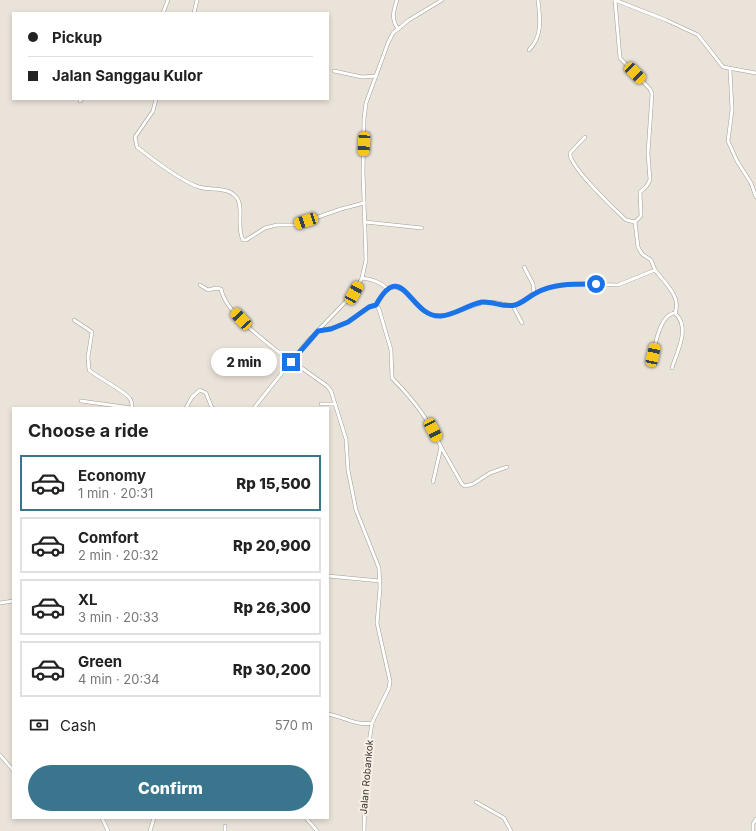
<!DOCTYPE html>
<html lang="en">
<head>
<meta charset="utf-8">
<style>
	body { margin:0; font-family:Inter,sans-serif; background:#f2f2f2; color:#222; height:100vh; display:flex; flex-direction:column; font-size:15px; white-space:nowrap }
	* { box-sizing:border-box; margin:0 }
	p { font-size:13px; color:#767676 }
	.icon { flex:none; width:22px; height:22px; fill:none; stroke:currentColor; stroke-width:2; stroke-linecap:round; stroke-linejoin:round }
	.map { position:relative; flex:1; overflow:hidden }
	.sheet { position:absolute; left:12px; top:407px; width:317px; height:412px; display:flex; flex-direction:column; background:#fff; border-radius:0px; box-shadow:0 2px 6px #0003 }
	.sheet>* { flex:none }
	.banner { position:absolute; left:12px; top:12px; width:317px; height:88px; border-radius:0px; box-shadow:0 2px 6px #0003; display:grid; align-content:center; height:88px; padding:0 16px; background:#fff }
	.end { position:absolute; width:18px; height:18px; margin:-9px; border:5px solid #1a73e8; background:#fff; box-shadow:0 0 0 2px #fff }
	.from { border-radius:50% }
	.bubble { position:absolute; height:28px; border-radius:14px; background:#fff; box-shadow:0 2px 6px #0003; font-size:13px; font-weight:800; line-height:28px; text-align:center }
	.car { position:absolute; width:12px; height:24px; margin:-12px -6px; border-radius:5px; box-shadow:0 0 3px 1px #0007; background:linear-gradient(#f5c518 24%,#345 0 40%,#f5c518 0 76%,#345 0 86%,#f5c518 0) }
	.banner b { display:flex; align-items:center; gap:14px; height:38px; font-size:15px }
	.banner b+b { border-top:1px solid #e0e0e0 }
	.banner i { width:10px; height:10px; background:#222 }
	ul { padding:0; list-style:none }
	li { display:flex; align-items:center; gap:12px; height:56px; margin:0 8px 6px; padding:0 8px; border:2px solid #e0e0e0; border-radius:0px }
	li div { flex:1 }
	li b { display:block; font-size:15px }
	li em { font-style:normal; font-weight:800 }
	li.current { border-color:#39758c }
	li>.icon { width:36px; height:36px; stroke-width:1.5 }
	h2 { padding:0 16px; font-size:18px; line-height:48px }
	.pay { display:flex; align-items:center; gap:10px; height:44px; padding:0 16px; font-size:15px }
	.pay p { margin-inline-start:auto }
	.button { display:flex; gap:8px; margin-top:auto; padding:8px 16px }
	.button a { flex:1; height:46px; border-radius:24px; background:#39758c; color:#fff; font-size:16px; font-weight:800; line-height:46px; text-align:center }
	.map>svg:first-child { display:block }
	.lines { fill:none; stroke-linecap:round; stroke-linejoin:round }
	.minor-casing { stroke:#a49d93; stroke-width:4 }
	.minor { stroke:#fff; stroke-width:3 }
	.route { stroke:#1a73e8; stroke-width:5 }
	.labels { text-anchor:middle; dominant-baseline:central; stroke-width:4; stroke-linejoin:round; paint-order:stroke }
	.street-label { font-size:10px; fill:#3e3b37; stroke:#f8f0e6 }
</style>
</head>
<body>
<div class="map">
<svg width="756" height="831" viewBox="0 0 756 831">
	<rect width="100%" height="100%" fill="#eae3d9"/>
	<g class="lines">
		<!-- minor casing -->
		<g class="minor-casing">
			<g id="minor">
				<path d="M397,0C393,12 391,19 398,29"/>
				<path d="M615,0L666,20L698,35L723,67L756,73"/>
				<path d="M163,13L168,0"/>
				<path d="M194,13L197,0"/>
				<path d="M529,50C543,36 540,18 538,0"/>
				<path d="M730,70L732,110L728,141L737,161L751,183L756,197"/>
				<path d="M334,71L362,77L376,76"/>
				<path d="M156,99L153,111L135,137L137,147C151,158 183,182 199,187C212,191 228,186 237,198C244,207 236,227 243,240H246L265,228L277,225H295L341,209L364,203"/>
				<path d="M80,101L82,99"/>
				<path d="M585,137L570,153C568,165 615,210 626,220L635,222"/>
				<path d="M365,222L422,228"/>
				<path d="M524,267L533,284L534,293"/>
				<path d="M655,270C664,282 682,297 675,313"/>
				<path d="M362,278C372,279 380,282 387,288"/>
				<path d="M200,285L208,290L216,288L221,289C226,315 271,345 291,362"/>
				<path d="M376,305L379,309L391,350L392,378C412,398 430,421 441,447L433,482"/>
				<path d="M513,306L522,323"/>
				<path d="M74,320L92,332L88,357L89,370C97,377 128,393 130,399C132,401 132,405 132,408"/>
				<path d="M318,331C328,329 339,327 348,322C358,316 365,307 376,305L387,288L395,287L404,290L424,311L431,315H447L481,303L493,302L513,306L520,303L534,293L555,286L577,284L618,285L655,270L651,260L642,254L638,247L635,222L641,216L640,192L646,187L650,180L648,153L652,94L650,89L620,58L615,0"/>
				<path d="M292,361L327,386L331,391L346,439L348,470L356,510L379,568L380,588L377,623L390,681L389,688L372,723L370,736L366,761L364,831"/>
				<path d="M651,364C654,350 659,314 675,313"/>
				<path d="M672,368C677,351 691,328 675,313"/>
				<path d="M81,401L132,408"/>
				<path d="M321,404H335"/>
				<path d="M186,408L192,397L200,390L206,393L212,408"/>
				<path d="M254,408L305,344L354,293L362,278L366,260L363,172L364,119L366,103L388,43L393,33L409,20L442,0"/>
				<path d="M441,447L462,484L465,486L473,484L490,473L507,467"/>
				<path d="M328,576L380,581"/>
				<path d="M0,603L13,601"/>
				<path d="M328,714C344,717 356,726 372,723"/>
				<path d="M0,755L13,770"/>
				<path d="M476,802L504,818L511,831"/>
				<path d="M102,818L108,831"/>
				<path d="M306,818L317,831"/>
				<path d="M150,831L154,818"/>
				<path d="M225,831V826"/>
				<path d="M753,831V824L756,819"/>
			</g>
		</g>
		<!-- minor -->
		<use href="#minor" class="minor"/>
	</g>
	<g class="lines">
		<!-- route -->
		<path class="route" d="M291,362L318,331L331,329L348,322L369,307L376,305C403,256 410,319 441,316C455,315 467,305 482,302C493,301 504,308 515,305C523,303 528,297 536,293C554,283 576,284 596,284"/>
	</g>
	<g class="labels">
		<!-- street labels -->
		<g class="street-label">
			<text transform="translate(366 777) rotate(-85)">Jalan Robankok</text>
		</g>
	</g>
</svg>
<i class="end from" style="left:596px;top:284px"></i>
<i class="end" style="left:291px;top:362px"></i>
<div class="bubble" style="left:211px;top:348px;width:66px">2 min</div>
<i class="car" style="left:635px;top:73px;rotate:135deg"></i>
<i class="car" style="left:364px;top:144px;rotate:183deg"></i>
<i class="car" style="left:306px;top:221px;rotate:252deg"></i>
<i class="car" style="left:354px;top:293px;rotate:29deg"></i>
<i class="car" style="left:241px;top:319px;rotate:317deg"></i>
<i class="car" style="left:653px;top:355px;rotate:12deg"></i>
<i class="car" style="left:433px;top:430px;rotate:153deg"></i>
<div class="banner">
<b><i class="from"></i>Pickup</b>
<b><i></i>Jalan Sanggau Kulor</b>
</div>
<section class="sheet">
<h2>Choose a ride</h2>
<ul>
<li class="current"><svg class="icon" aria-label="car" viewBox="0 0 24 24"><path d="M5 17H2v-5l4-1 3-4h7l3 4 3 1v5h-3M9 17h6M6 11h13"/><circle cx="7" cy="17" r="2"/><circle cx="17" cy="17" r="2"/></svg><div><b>Economy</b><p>1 min · 20:31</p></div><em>Rp 15,500</em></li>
<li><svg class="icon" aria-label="car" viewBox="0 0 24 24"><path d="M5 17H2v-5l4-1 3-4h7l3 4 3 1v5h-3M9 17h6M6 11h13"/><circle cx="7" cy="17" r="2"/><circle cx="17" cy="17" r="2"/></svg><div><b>Comfort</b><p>2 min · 20:32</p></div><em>Rp 20,900</em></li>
<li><svg class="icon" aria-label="car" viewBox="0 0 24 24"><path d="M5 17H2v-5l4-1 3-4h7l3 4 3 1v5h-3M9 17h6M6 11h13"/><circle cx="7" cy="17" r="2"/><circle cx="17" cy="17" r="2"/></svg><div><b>XL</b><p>3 min · 20:33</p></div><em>Rp 26,300</em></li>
<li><svg class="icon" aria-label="car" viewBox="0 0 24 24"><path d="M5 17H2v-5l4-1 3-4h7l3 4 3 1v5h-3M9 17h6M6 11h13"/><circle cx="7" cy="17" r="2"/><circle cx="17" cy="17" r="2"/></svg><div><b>Green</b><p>4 min · 20:34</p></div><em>Rp 30,200</em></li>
</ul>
<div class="pay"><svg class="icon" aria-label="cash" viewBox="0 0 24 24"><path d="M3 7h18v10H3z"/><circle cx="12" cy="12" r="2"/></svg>Cash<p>570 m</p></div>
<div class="button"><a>Confirm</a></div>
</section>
</div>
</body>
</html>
